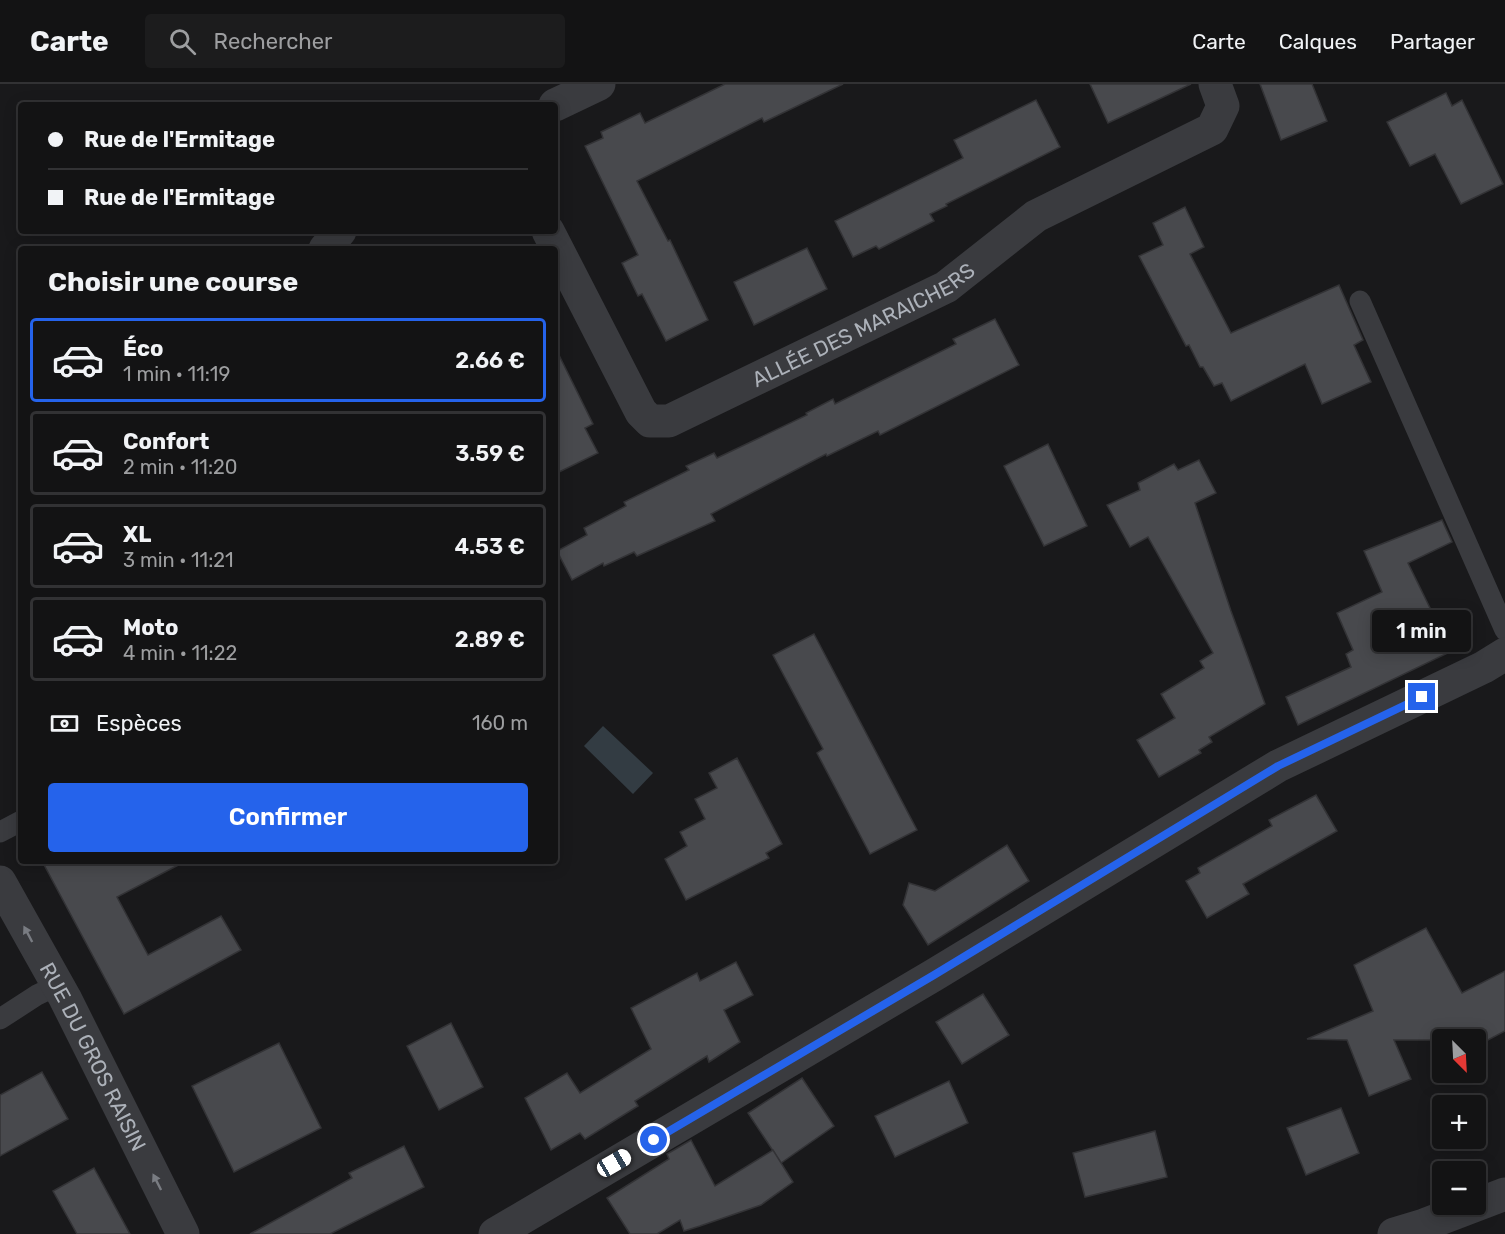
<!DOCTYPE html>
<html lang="fr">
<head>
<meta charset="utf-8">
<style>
	body { margin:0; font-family:Rubik,sans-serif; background:#1c1c1d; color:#f1f3f6; height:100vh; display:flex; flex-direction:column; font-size:22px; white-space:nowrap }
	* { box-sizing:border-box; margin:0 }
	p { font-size:20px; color:#9d9ea0 }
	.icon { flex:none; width:33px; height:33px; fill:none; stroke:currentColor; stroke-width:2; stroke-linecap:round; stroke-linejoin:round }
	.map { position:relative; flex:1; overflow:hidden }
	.drawer { position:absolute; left:18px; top:162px; width:540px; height:618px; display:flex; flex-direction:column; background:#131314; border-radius:6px; box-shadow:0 3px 15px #0003,0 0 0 2px #323234 }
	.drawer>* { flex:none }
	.banner { position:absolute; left:18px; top:18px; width:540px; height:132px; border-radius:6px; box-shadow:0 3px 15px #0003,0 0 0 2px #323234; display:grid; align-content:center; height:132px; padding:0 30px; background:#131314 }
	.needle { width:39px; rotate:156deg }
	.buttons { position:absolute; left:1432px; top:945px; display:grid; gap:12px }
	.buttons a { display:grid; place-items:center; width:54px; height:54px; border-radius:6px; background:#131314; box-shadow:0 3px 15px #0003,0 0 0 2px #323234; font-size:30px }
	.end { position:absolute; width:27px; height:27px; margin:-14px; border:8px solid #2563eb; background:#fff; box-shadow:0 0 0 3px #fff }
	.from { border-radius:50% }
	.bubble { position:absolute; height:42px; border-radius:6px; background:#131314; box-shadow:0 3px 15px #0003,0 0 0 2px #323234; font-size:20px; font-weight:600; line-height:42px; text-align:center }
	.car { position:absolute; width:18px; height:36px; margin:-18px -9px; border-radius:8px; box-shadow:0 0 4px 2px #0007; background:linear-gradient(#fff 24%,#345 0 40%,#fff 0 76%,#345 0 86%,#fff 0) }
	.banner b { display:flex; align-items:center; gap:21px; height:57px; font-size:22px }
	.banner b+b { border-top:2px solid #323234 }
	.banner i { width:15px; height:15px; background:#f1f3f6 }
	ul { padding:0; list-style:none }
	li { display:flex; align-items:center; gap:18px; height:84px; margin:0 12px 9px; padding:0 18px; border:3px solid #323234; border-radius:6px }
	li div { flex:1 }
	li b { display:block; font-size:22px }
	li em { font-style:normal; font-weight:600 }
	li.active { border-color:#2563eb }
	li>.icon { width:54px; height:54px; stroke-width:1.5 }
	h2 { padding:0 30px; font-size:27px; line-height:72px }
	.pay { display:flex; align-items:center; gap:15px; height:66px; padding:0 30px; font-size:22px }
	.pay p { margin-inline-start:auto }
	.button { display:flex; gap:12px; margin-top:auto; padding:12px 30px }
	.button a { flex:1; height:69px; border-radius:6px; background:#2563eb; color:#fff; font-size:24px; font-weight:600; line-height:69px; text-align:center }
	header { display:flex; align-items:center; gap:36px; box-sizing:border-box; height:84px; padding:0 30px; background:#131314; border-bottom:2px solid #323234 }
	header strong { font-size:28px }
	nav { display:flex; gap:33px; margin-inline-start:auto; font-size:21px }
	.search { width:420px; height:54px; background:#1c1c1d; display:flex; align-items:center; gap:15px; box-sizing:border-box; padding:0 21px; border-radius:6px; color:#9d9ea0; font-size:22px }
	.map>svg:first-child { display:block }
	.water { fill:#333c43 }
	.building { fill:#48494d; stroke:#333336; stroke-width:1.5 }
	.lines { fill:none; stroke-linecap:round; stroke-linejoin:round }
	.service { stroke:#3a3b3f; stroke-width:21 }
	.minor { stroke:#3a3b3f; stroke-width:33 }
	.tertiary { stroke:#3a3b3f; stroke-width:33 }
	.oneway { fill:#797c82 }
	.route { stroke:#2563eb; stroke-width:8 }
	.labels { text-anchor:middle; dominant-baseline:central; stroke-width:5; stroke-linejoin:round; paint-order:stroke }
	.street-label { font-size:21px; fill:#acb1b9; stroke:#141416 }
</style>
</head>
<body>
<header>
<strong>Carte</strong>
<div class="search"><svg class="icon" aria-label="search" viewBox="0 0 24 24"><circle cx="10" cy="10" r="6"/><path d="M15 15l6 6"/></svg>Rechercher</div>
<nav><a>Carte</a><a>Calques</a><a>Partager</a></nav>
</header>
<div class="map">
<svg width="1505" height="1150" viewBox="0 0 1505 1150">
	<rect width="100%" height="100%" fill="#19191b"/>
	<!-- water -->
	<path class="water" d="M603,642L653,689L633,710L584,662Z"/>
	<!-- building -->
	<g class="building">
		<path d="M725,0H843L764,38L762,34L637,97L668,157L670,156L708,236L666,257L642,210L638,212L622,179L638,171L585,62L603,54L601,48L640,29L645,39Z"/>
		<path d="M1090,0H1191L1108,39Z"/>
		<path d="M1260,0H1312L1327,37L1281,56Z"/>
		<path d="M1446,9L1452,22L1462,16L1503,100L1461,120L1435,70L1410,82L1387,38Z"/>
		<path d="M1036,16L1060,63L946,120L947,122L930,130L934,137L879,165L876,162L853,173L835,137L963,74L954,56Z"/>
		<path d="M1185,123L1204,163L1190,170L1231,249L1339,201L1363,256L1354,261L1371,298L1322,320L1305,280L1231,317L1222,299L1214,302L1203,283H1200L1189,261L1186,262L1139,172L1163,161L1153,139Z"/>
		<path d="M807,164L827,205L754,241L734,198Z"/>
		<path d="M995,235L1019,281L880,351L878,347L827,372L826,370L711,430L715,437L637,472L634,468L604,482L603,479L572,496L557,467L587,451L584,444L626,422L624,418L689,386L686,382L714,369L717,374L807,331L806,329L833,315L835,320L956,260L953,255Z"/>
		<path d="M555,263L593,340L585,344L598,369L555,390Z"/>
		<path d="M1048,360L1087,442L1044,462L1004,382Z"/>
		<path d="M1199,376L1216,409L1195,419L1231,527L1265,620L1209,653L1212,658L1199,666L1201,669L1159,693L1137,656L1175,634L1161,610L1204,584L1200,577L1213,569L1148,453L1130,463L1107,421L1140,406L1138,399L1174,380L1178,386Z"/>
		<path d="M1442,436L1452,458L1408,479L1433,530L1435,528L1452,567L1298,641L1286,613L1351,583L1346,570L1353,566L1337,529L1382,508L1364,467Z"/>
		<path d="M814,550L917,746L870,770L817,669L823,665L773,571Z"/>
		<path d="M737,674L782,760L766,769L769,774L686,816L665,775L687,762L680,748L705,735L695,715L717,704L709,689Z"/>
		<path d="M1316,711L1337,747L1243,800L1249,810L1207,834L1186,797L1200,789L1198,784L1272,742L1269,736Z"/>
		<path d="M1007,761L1029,797L928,861L903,821L909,799L935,807Z"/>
		<path d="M42,777H186L117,813L148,871L221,832L241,866L124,930Z"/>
		<path d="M1426,844L1462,909L1505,887V947L1488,956H1394L1411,995L1369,1012L1347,956L1307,955L1373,927L1354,881Z"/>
		<path d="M736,878L753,911L724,926L740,958L709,978L707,972L635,1017L638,1022L585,1055L580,1049L551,1066L525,1014L567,989L580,1009L651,965L631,924L697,889L700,897Z"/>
		<path d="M983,910L1009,951L962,980L936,938Z"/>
		<path d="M451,939L483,1003L439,1026L407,962Z"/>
		<path d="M279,959L321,1044L234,1088L192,1002Z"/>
		<path d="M42,988L68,1035L0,1072V1011Z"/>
		<path d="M802,994L834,1042L781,1079L748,1029Z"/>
		<path d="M949,997L968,1039L895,1073L875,1032Z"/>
		<path d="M1341,1024L1359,1069L1306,1091L1287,1044Z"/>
		<path d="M1155,1047L1167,1093L1085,1113L1073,1069Z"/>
		<path d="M691,1056L715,1102L773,1066L793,1098L761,1121L700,1142L684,1147L680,1136L657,1150H630L607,1114L669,1075L667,1070Z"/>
		<path d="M404,1062L424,1103L330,1150H250L352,1094L349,1089Z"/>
		<path d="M94,1084L130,1150H77L53,1107Z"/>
	</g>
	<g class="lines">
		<!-- service -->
		<g class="service">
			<path d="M1360,217L1505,546"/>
			<path d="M0,748L21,737"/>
			<path d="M0,935L37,911L58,901"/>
		</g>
		<!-- minor -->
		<g class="minor">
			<path d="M555,21L599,0"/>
			<path id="s1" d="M548,147L641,328L650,337H669L946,203L1036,132L1212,45L1223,22L1215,0"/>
			<path d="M325,165L340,147"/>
			<path id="s2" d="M0,798L65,914L183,1150"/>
			<path d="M495,1150L934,891L1278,682L1484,583L1505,570"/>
		</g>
		<!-- tertiary -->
		<path class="tertiary" d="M1394,1150L1424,1141L1505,1110"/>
	</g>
	<!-- one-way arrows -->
	<defs><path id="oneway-solid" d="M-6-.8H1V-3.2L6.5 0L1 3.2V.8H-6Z" transform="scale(1.5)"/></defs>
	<g class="oneway">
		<use href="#oneway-solid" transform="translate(28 850) rotate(-118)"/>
		<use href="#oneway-solid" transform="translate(157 1098) rotate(-117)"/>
	</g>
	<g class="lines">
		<!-- route -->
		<path class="route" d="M654,1056L934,891L1278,682L1422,613"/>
	</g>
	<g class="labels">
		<!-- street labels -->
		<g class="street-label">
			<text stroke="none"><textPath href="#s1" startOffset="452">ALLÉE DES MARAICHERS</textPath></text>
			<text stroke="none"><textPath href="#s2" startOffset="198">RUE DU GROS RAISIN</textPath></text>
		</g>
	</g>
</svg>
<div class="buttons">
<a><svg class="needle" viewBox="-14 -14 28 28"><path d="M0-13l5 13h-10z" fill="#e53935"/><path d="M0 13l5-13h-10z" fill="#9d9ea0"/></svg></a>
<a>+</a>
<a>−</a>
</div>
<i class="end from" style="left:654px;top:1056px"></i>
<i class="end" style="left:1422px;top:613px"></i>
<div class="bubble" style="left:1372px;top:526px;width:99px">1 min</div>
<i class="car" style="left:614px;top:1079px;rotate:60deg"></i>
<div class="banner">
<b><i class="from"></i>Rue de l'Ermitage</b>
<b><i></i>Rue de l'Ermitage</b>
</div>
<section class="drawer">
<h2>Choisir une course</h2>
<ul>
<li class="active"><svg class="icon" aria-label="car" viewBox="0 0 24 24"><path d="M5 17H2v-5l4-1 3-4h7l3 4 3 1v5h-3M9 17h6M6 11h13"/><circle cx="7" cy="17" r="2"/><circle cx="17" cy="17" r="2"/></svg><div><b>Éco</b><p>1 min · 11:19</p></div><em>2.66 €</em></li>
<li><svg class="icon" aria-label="car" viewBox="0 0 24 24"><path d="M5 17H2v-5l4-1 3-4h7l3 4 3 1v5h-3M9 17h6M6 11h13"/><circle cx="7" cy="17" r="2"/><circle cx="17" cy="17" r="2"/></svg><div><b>Confort</b><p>2 min · 11:20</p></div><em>3.59 €</em></li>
<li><svg class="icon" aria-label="car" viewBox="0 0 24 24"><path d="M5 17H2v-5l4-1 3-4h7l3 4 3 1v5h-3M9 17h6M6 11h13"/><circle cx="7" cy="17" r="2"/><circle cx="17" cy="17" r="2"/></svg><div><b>XL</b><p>3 min · 11:21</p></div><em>4.53 €</em></li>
<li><svg class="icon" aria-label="car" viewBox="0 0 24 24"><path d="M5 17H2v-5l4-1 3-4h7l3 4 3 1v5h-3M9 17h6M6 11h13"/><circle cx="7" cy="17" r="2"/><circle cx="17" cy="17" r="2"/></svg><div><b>Moto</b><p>4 min · 11:22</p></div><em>2.89 €</em></li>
</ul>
<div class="pay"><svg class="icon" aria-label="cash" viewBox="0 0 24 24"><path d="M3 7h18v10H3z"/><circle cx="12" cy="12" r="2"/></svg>Espèces<p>160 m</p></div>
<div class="button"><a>Confirmer</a></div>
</section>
</div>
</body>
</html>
